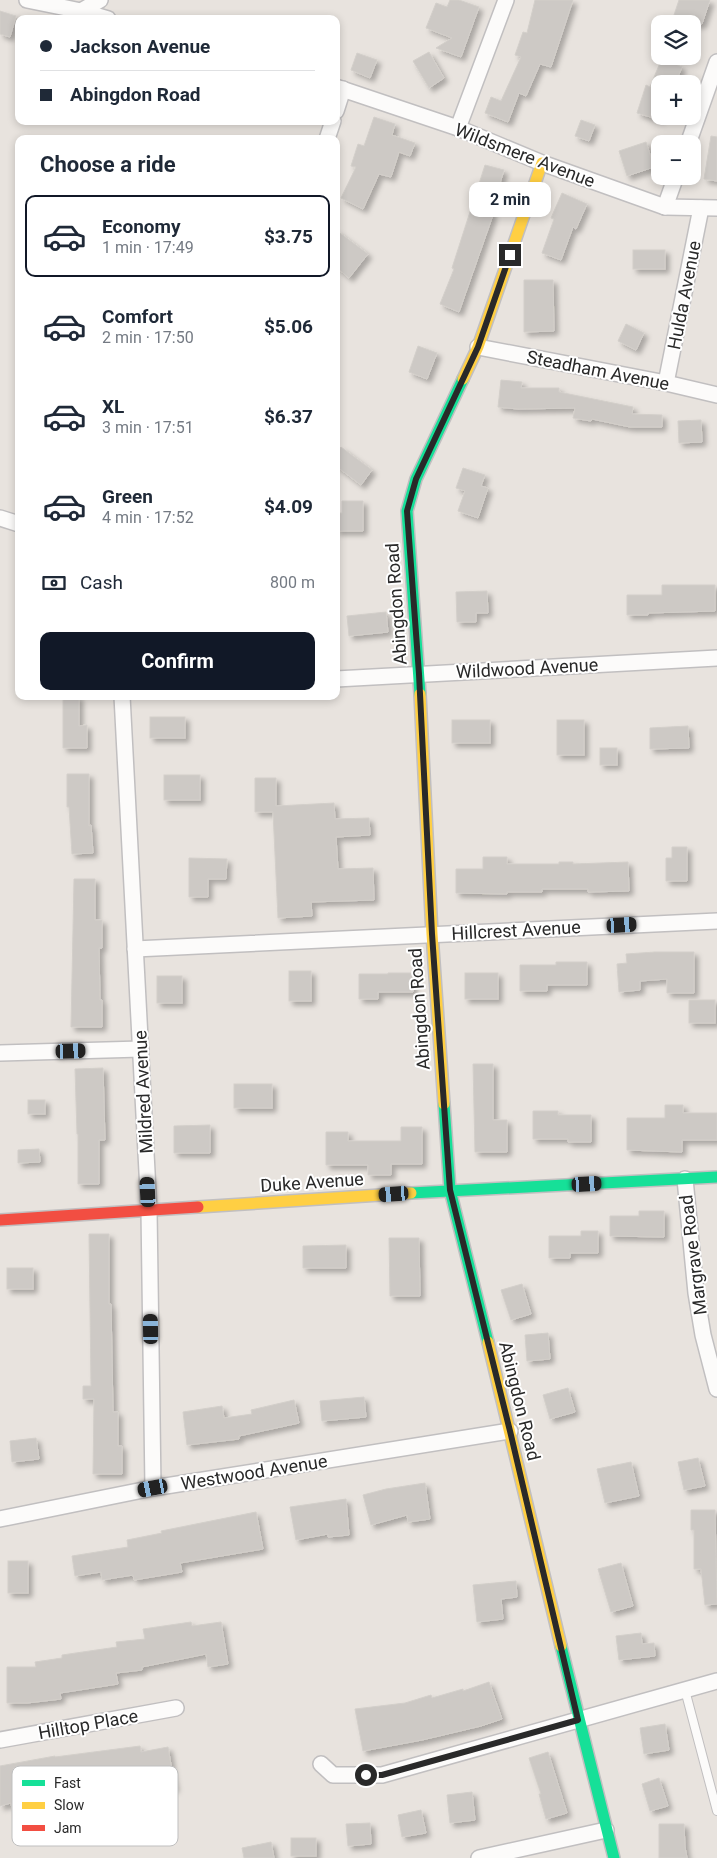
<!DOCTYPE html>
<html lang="en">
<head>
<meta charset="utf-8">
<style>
	body { margin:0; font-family:Roboto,sans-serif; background:#f6f6f7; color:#1f2937; height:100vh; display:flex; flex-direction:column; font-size:19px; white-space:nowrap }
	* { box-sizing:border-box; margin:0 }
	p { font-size:16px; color:#747a83 }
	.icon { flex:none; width:28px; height:28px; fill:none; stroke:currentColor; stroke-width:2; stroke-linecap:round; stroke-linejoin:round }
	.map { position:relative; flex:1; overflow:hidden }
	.side { position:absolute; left:15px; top:135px; width:325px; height:565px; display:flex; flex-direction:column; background:#fff; border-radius:10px; box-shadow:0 2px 8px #0003 }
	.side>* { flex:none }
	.guide { position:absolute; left:15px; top:15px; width:325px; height:110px; border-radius:10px; box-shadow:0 2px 8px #0003; display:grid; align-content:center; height:110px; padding:0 25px; background:#fff }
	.tools { position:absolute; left:651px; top:15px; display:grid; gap:10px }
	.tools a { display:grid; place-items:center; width:50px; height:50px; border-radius:10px; background:#fff; box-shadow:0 2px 8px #0003; font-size:25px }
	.end { position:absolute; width:22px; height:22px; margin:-11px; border:6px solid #292929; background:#fff; box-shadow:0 0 0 2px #fff }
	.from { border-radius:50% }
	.bubble { position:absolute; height:35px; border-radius:10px; background:#fff; box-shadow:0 2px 8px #0003; font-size:16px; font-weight:700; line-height:35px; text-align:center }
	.car { position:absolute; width:15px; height:30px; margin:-15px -8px; border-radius:6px; box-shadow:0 0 4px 1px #0007; background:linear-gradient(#222 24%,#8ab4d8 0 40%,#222 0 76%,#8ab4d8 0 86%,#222 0) }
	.guide b { display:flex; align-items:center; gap:18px; height:48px; font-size:19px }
	.guide b+b { border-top:1px solid #e0e1e3 }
	.guide i { width:12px; height:12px; background:#1f2937 }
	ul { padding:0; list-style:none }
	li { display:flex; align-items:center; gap:15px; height:82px; margin:0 10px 8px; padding:0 15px; border:2px solid transparent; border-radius:10px }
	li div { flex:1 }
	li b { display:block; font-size:19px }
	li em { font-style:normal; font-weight:700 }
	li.current { border-color:#111827 }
	li>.icon { width:45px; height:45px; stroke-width:1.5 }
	h2 { padding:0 25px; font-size:22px; line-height:60px }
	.pay { display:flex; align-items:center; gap:12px; height:55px; padding:0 25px; font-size:19px }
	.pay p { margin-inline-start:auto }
	.button { display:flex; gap:10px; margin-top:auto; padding:10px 25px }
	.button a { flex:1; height:58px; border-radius:10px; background:#111827; color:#fff; font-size:20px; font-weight:700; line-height:58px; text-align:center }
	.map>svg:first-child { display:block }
	.building { fill:#cdc9c5; stroke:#d3cfca; filter:url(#shadow) }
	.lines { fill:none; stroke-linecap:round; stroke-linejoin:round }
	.lane-casing { stroke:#c1bfc0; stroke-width:10 }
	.street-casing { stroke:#c1bfc0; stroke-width:18 }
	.fast-casing { stroke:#c1bfc0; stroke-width:14 }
	.slow-casing { stroke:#c1bfc0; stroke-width:14 }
	.jam-casing { stroke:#c1bfc0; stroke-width:14 }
	.lane { stroke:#fcfbfa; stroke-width:8 }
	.street { stroke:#fcfbfa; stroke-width:15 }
	.fast { stroke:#16e098; stroke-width:11 }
	.slow { stroke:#ffcf43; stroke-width:11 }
	.jam { stroke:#f24e42; stroke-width:11 }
	.route { stroke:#292929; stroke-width:6 }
	.labels { text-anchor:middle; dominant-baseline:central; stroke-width:4; stroke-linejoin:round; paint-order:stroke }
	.street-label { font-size:18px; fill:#292929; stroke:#fff }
	.key { fill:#fff; stroke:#bfbfbf; stroke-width:1 }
	.key-label { font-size:14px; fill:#292929 }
</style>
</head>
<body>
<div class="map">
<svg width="717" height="1858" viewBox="0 0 717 1858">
	<defs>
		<filter id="shadow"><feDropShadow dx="4" dy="4" stdDeviation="2.5" flood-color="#0004"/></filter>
	</defs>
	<rect width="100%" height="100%" fill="#e8e3de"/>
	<!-- building -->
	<g class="building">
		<path d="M450,0H459L479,7L461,57L436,48L452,38L426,28L436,3L447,7Z"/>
		<path d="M535,0H573L551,67L540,64L526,96L519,93L508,122L485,113L491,97L501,101L521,57L515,55L523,32L527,33Z"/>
		<path d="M679,0H710L702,24H671Z"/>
		<path d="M0,11L16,16L10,37L0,34Z"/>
		<path d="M429,52L444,78L429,88L413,61Z"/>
		<path d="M357,53L377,60L370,78L351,70Z"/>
		<path d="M662,58L682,67L675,84H660V120L637,113L646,85L650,87Z"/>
		<path d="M374,117L395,124L392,135L415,143L410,156L399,152L391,177L379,174L363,209L341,198L356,167L351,166L358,144L364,146Z"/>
		<path d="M581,120L595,125L589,141L575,136Z"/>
		<path d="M711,136L717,137V181L704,179Z"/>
		<path d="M646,142L654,167L627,176L619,151Z"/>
		<path d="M485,165L504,170L491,214L493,215L459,312L440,304L454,269L452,268Z"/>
		<path d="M562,193L587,204L576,229L573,227L561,260L542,253L554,219L551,218Z"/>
		<path d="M336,230L368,254L349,278L336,267Z"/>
		<rect x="633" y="250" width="32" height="19"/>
		<path d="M524,280H553L554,331L524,332Z"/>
		<path d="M626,324L644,333L636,350L618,341Z"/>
		<path d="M418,346L437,353L427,379L409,372Z"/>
		<path d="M501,380L522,382L521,388H559V392L633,407L632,414L662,415V427H630L592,419L591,421L573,418L575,408L518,409L498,407Z"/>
		<path d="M701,420L702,442L679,443L678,421Z"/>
		<path d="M341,447L372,470L361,485L336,466V453Z"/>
		<path d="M463,468L485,475L481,486L488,488L478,518L458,511L465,491L456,488Z"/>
		<path d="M342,501H363V531H336V513H342Z"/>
		<path d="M662,585H715V611L648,613V615H627V595H662Z"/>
		<path d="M487,591L488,613H476V622H457L456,592Z"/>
		<path d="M386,612L388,632L349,636L347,616Z"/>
		<path d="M63,696H79V726L87,725V748H63Z"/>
		<rect x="150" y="717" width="35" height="21"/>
		<rect x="452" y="720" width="38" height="23"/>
		<rect x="557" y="720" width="27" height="35"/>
		<path d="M688,726L689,748L650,749V728Z"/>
		<rect x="600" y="748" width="17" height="17"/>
		<path d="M67,774H89V826L91,825L93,853L72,854L69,807H67Z"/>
		<rect x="164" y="775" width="36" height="25"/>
		<path d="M255,778H276V806L334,803L335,819L369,818L370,835L336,837L338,869L373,868L374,900L311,902L312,916L278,918L273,812H255Z"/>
		<path d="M672,847H687V881H666V858H672Z"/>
		<path d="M483,857H507V864H559V862H573V864L628,862L629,891L588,892V889H542V892H507V894L456,893V869H483Z"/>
		<path d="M189,858L227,859L226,879H208V897H189Z"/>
		<path d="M74,879H95V920H102V948H99L100,1000H102V1027H71Z"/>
		<path d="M655,952H694V993H667V979L640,981V990L619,992L617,964L627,963L626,954Z"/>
		<path d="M556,962H587V985H547V991H520V965H556Z"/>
		<rect x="289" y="971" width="22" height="30"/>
		<path d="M388,973H413V992H378V999H359V974H388Z"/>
		<rect x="465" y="973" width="33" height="26"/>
		<rect x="157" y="976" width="25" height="27"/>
		<rect x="689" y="1000" width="26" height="23"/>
		<path d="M473,1064H493V1120H507V1152H475Z"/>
		<path d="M103,1068L105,1140H99V1184H78V1134H77L75,1069Z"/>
		<rect x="234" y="1084" width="38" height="24"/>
		<rect x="28" y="1100" width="17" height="14"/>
		<path d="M665,1105H683V1113H717V1140H682V1152L627,1150V1118H665Z"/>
		<path d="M533,1111H558V1115H591V1142H568V1139H533Z"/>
		<path d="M210,1125V1153H174V1126Z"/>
		<path d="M401,1127H422V1164H391V1175H368V1165H326V1132H348V1141H401Z"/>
		<path d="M39,1149L40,1162L18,1163V1150Z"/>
		<path d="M639,1211H664V1237L610,1236V1216H639Z"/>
		<path d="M581,1231H598V1253H570V1258H549V1236H581Z"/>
		<path d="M89,1234H109V1304H111L113,1412H118V1446H122V1474H93L94,1399H83V1386H91Z"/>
		<path d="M389,1238H419L420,1296H390Z"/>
		<path d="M346,1245V1268H303V1246Z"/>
		<rect x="7" y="1268" width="26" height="21"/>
		<path d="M522,1284L531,1314L511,1320L501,1290Z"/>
		<path d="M548,1333L550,1359L527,1361L525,1335Z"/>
		<path d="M568,1388L575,1412L550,1419L543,1395Z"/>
		<path d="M364,1397L366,1417L322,1421L320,1401Z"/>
		<path d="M294,1400L299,1423L239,1436V1439L187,1445L183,1412L222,1406L224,1418L252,1414L251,1410Z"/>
		<path d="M36,1438L39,1459L12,1462L10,1441Z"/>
		<path d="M698,1458L705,1486L684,1490L678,1462Z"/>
		<path d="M631,1462L639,1496L605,1503L597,1469Z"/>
		<path d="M425,1483L430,1519L408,1522L407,1515L371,1525L363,1495L386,1489Z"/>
		<path d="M346,1499L349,1535L328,1537V1534L296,1540L290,1507Z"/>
		<path d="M691,1510H715L717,1604L705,1605L701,1569H694V1530H691Z"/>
		<path d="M256,1512L263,1549L180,1563L182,1572L134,1580L133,1575L102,1580L101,1572L75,1576L72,1556L128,1547L127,1540L162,1533L161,1531Z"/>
		<rect x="8" y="1561" width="20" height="32"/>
		<path d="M621,1563L633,1606L611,1612L598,1569Z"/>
		<path d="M516,1581L517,1597L501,1599L503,1619L477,1622L473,1585Z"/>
		<path d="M191,1622L192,1626L221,1622L228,1664L208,1667L206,1654L142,1667V1670L116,1673L118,1684L60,1693L61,1699L27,1703H7V1667H36L35,1662L62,1658V1655L117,1647L116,1642L145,1639L143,1629Z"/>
		<path d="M641,1633L642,1644L654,1643L655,1656L619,1660L616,1636Z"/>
		<path d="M489,1682L502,1719L481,1726L422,1740L363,1751L355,1709L405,1703L431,1695L432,1698L463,1689V1691Z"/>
		<path d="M665,1724L669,1750L644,1754L640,1728Z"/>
		<path d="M140,1746L141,1752L168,1747L175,1788L155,1792L153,1785L68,1797L67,1793L35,1799L36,1805L12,1810L11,1803L0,1806V1766L55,1756V1757Z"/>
		<path d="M548,1752L567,1813L546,1819L539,1794H541L529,1758Z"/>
		<path d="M659,1778L668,1806L650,1811L642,1784Z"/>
		<path d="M472,1792L475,1820L450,1823L447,1795Z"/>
		<path d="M421,1810L426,1833L402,1837L398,1815Z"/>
		<path d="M370,1823L371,1844L348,1846L346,1824Z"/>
		<path d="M659,1824H684L685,1847L687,1858H659Z"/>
		<rect x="291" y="1838" width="25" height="18"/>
		<path d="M271,1842L274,1858H244L242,1848Z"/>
	</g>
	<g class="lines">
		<!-- lane casing -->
		<g class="lane-casing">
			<path id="lane" d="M685,1690L717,1811"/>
		</g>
		<!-- street casing -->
		<g class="street-casing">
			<g id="street">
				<path d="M27,0L81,11L108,19"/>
				<path d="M81,11L100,0"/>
				<path d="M336,87L458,128L542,163L665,207L717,208"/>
				<path d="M336,111L343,89"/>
				<path d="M458,128L506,0"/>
				<path d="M327,139L333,121"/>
				<path d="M688,144L717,62"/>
				<path d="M665,207L676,176"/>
				<path d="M478,347L666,383L717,395"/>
				<path d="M666,383L701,208"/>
				<path d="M0,518L19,524"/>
				<path d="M336,679L717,658"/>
				<path d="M122,696L149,1210L153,1488"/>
				<path d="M135,949L717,921"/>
				<path d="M0,1053L141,1049"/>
				<path d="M685,1179L696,1293L703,1335L717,1389"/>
				<path d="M0,1519L153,1488L510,1431"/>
				<path d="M0,1740L176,1708"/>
				<path d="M321,1764L333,1775H382L717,1681"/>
				<path d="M479,1858L606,1830"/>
			</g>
		</g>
		<!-- fast casing -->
		<g class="fast-casing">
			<g id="fast">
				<path d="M420,694L407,511L416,479L463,379"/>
				<path d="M444,1104L450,1190L488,1342"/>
				<path d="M411,1193L717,1177"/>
				<path d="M561,1646L614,1858"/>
			</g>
		</g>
		<!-- slow casing -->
		<g class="slow-casing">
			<g id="slow">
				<path d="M463,379L478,347L542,163"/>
				<path d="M420,694L432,934L444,1104"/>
				<path d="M198,1207L411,1193"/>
				<path d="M488,1342L561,1646"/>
			</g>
		</g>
		<!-- jam casing -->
		<g class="jam-casing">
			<path id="jam" d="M0,1220L198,1207"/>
		</g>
		<!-- lane -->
		<use href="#lane" class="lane"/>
		<!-- street -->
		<use href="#street" class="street"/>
		<!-- fast -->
		<use href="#fast" class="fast"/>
		<!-- slow -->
		<use href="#slow" class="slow"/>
		<!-- jam -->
		<use href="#jam" class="jam"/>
	</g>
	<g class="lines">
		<!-- route -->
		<path class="route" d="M366,1775H382L578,1720L510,1431L450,1190L432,934L419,674L407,511L416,479L478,347L510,255"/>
	</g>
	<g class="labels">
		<!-- street labels -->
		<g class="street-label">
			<text transform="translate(525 155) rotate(21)">Wildsmere Avenue</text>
			<text transform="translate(684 295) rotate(-79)">Hulda Avenue</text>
			<text transform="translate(598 370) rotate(11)">Steadham Avenue</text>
			<text transform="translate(396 604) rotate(-94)">Abingdon Road</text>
			<text transform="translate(527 668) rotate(-3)">Wildwood Avenue</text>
			<text transform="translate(516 930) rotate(-3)">Hillcrest Avenue</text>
			<text transform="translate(419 1009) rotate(-94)">Abingdon Road</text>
			<text transform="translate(143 1092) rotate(-93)">Mildred Avenue</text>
			<text transform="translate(312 1182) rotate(-4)">Duke Avenue</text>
			<text transform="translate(693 1255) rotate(-97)">Margrave Road</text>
			<text transform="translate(520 1401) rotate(76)">Abingdon Road</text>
			<text transform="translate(254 1472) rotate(-9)">Westwood Avenue</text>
			<text transform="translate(88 1724) rotate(-10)">Hilltop Place</text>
		</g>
	</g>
	<!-- legend -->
	<rect x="12" y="1766" width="166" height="80" rx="8" class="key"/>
	<rect x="22" y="1780" width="23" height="6" fill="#16e098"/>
	<rect x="22" y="1802" width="23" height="7" fill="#ffcf43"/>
	<rect x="22" y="1825" width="23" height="6" fill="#f24e42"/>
	<g class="key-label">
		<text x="54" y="1788">Fast</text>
		<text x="54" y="1810">Slow</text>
		<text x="54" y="1833">Jam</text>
	</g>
</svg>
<div class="tools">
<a><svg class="icon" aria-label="layers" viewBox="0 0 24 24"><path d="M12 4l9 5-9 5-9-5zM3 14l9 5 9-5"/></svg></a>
<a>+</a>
<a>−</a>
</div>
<i class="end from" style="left:366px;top:1775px"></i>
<i class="end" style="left:510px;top:255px"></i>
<div class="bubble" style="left:469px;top:182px;width:82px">2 min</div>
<i class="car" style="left:622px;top:925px;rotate:87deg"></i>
<i class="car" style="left:71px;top:1051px;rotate:88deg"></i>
<i class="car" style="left:587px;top:1184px;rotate:87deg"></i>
<i class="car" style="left:148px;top:1192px;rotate:357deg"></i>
<i class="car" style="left:394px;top:1194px;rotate:266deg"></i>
<i class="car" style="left:151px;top:1329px;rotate:359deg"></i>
<i class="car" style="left:153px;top:1488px;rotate:259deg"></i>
<div class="guide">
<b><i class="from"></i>Jackson Avenue</b>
<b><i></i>Abingdon Road</b>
</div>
<section class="side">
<h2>Choose a ride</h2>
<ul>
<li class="current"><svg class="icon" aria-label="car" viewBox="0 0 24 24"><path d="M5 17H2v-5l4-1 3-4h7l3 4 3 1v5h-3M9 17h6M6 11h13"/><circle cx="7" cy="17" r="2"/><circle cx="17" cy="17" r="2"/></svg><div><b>Economy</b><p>1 min · 17:49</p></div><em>$3.75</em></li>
<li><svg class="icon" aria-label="car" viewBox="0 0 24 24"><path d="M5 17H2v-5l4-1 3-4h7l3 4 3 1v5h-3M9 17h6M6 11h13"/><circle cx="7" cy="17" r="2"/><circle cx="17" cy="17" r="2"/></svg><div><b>Comfort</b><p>2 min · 17:50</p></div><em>$5.06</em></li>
<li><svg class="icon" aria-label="car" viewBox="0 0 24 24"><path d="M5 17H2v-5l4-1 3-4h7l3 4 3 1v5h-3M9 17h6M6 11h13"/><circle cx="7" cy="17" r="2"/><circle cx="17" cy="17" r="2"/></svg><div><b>XL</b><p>3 min · 17:51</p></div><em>$6.37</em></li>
<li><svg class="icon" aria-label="car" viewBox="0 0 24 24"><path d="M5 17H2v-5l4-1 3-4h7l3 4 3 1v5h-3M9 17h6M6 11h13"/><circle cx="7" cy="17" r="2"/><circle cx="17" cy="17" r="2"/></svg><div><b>Green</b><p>4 min · 17:52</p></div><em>$4.09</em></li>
</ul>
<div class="pay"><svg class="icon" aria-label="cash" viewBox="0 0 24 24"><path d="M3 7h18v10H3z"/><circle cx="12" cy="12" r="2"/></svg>Cash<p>800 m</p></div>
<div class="button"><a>Confirm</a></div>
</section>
</div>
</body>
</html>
